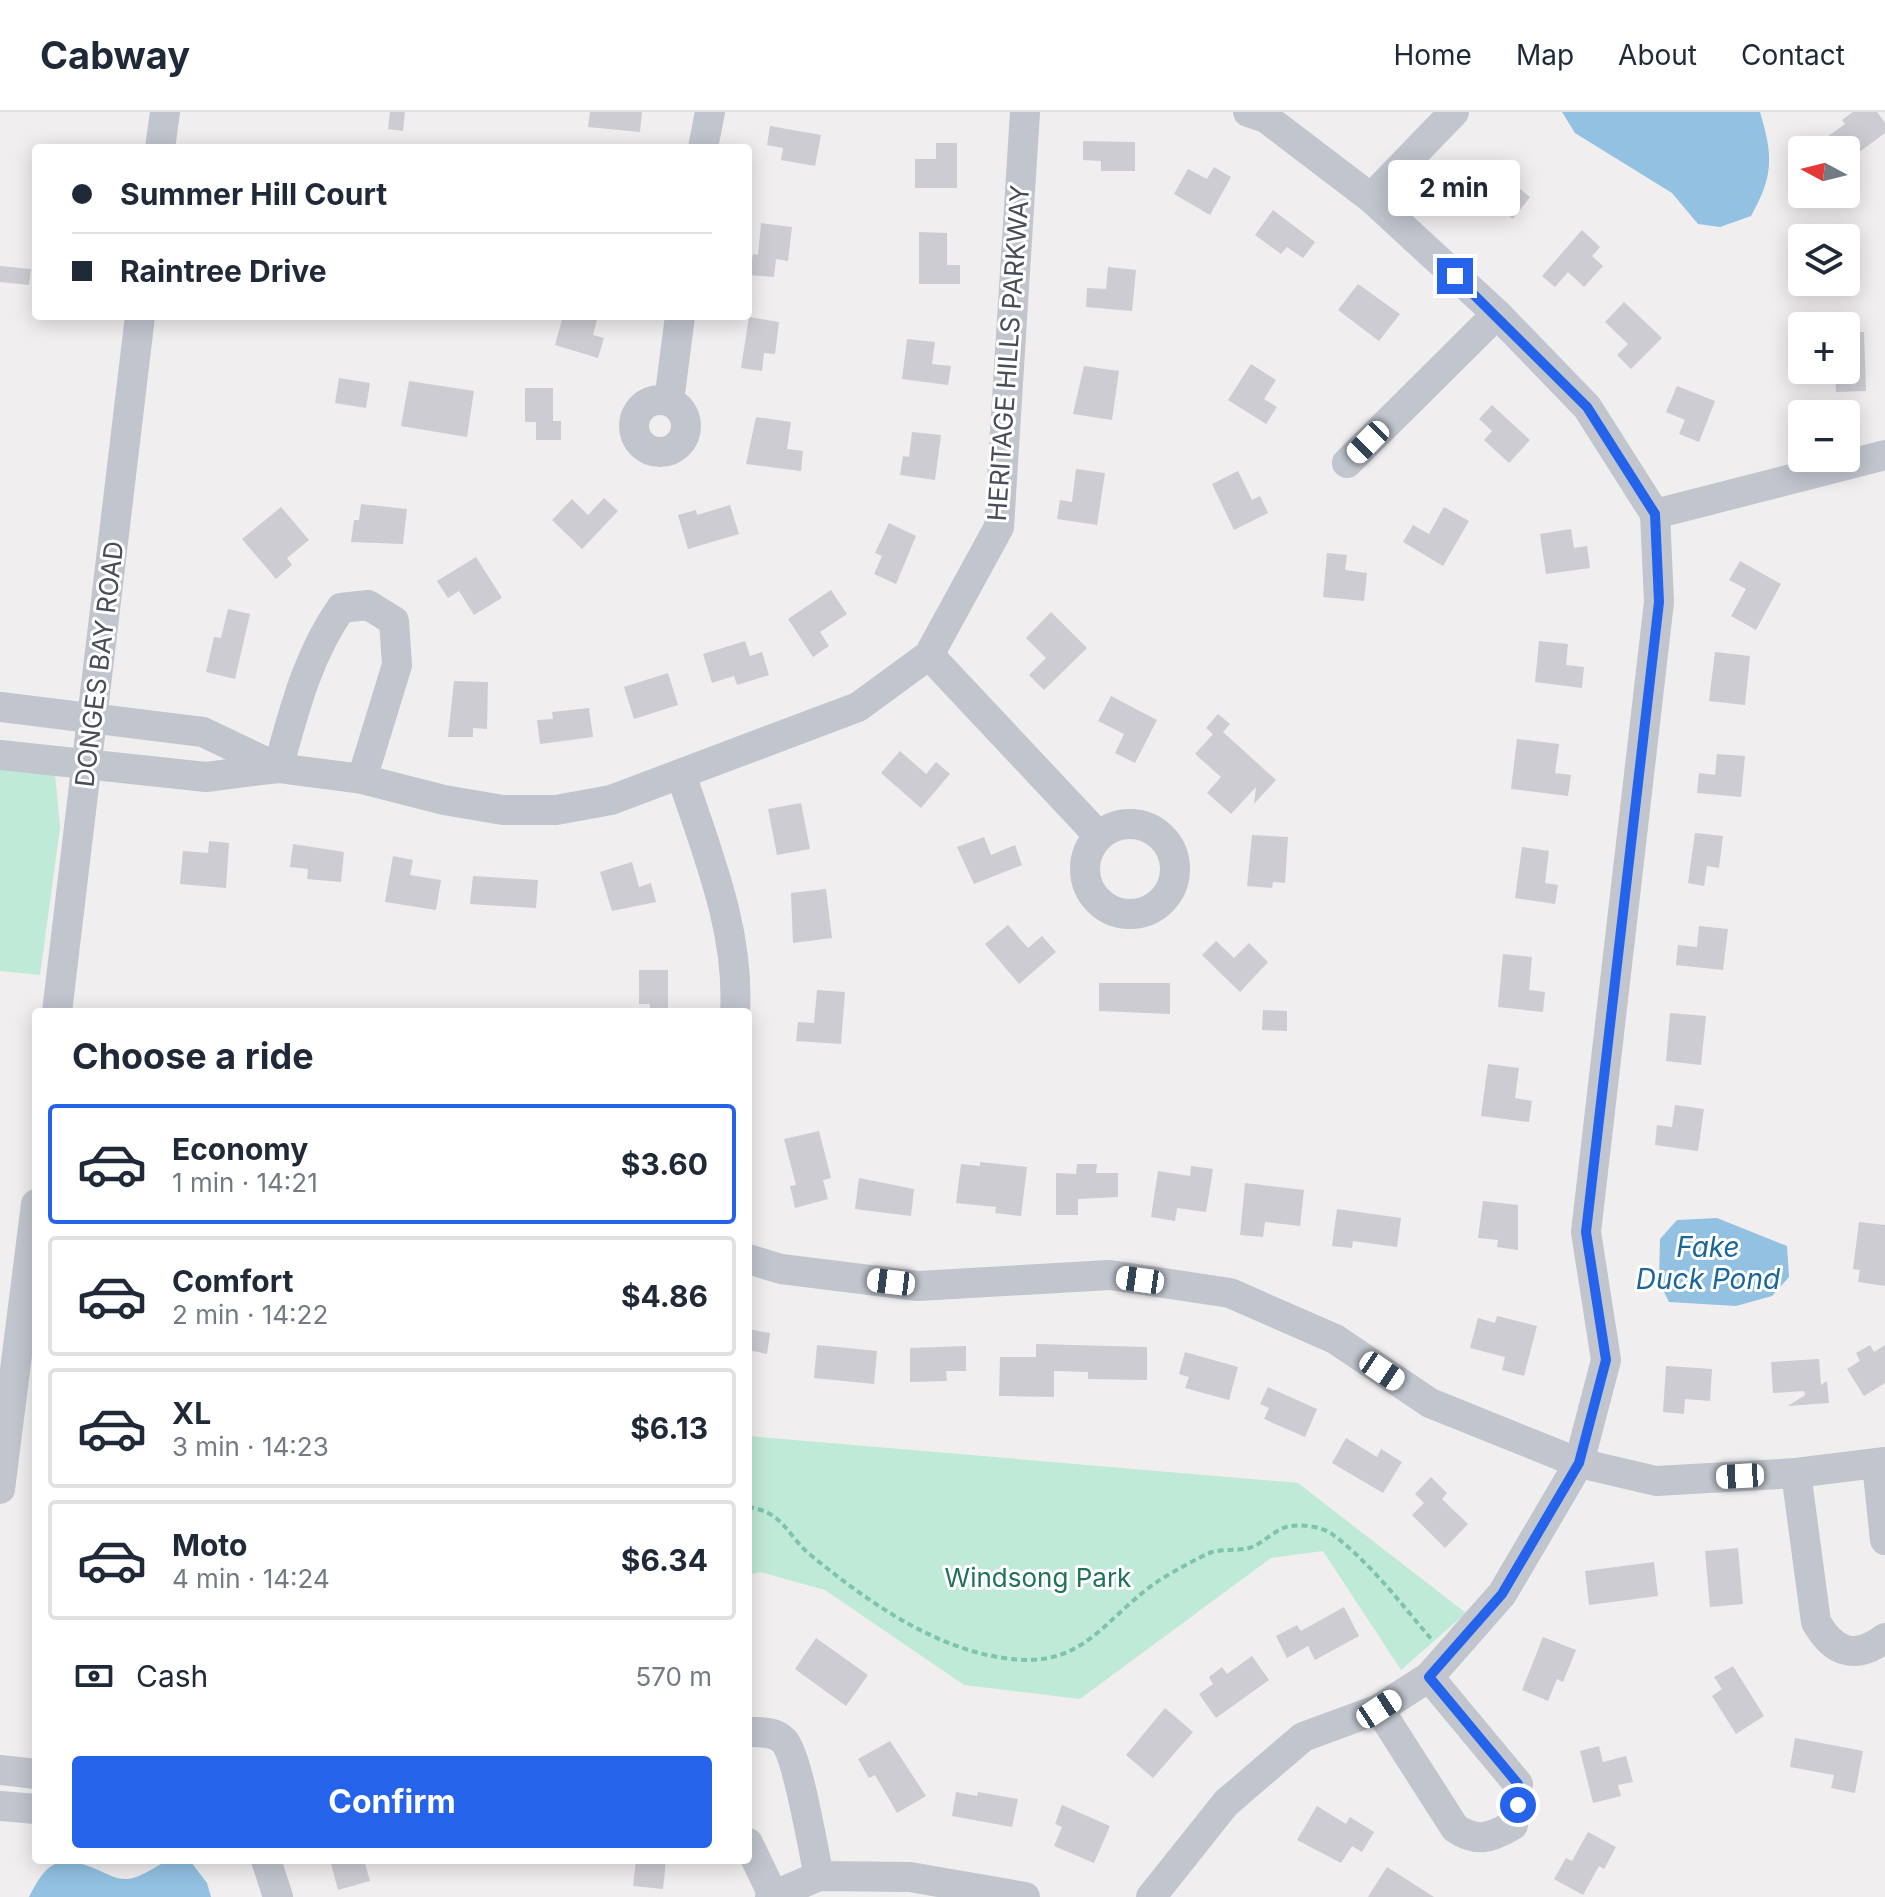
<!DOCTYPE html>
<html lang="en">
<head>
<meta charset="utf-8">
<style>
	body { margin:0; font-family:Inter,sans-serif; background:#f2f2f3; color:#1f2937; height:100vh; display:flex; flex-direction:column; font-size:30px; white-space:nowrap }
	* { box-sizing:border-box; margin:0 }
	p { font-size:26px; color:#747a83 }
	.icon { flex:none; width:44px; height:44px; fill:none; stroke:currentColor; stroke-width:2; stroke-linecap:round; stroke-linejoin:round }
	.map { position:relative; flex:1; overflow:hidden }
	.details { position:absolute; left:32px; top:896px; width:720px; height:856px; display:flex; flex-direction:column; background:#fff; border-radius:8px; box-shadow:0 4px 20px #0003 }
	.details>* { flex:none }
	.top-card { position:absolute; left:32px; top:32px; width:720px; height:176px; border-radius:8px; box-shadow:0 4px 20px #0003; display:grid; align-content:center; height:176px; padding:0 40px; background:#fff }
	.needle { width:52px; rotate:277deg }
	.controls { position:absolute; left:1788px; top:24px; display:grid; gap:16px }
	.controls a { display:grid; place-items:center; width:72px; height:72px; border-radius:8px; background:#fff; box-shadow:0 4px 20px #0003; font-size:40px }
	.end { position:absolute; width:36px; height:36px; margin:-18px; border:10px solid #2563eb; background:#fff; box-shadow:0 0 0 4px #fff }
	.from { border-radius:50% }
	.bubble { position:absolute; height:56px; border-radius:8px; background:#fff; box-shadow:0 4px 20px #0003; font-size:26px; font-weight:700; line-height:56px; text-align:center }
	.car { position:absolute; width:24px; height:48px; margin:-24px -12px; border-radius:10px; box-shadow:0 0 6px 2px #0007; background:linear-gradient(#fff 24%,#345 0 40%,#fff 0 76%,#345 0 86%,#fff 0) }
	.top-card b { display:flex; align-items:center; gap:28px; height:76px; font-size:30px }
	.top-card b+b { border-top:2px solid #e0e1e3 }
	.top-card i { width:20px; height:20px; background:#1f2937 }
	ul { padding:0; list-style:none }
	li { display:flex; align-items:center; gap:24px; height:120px; margin:0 16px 12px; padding:0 24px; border:4px solid #e0e1e3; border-radius:8px }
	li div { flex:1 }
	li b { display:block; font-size:30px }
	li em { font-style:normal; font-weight:700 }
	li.active { border-color:#2563eb }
	li>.icon { width:72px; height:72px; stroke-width:1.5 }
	h2 { padding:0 40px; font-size:36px; line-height:96px }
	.pay { display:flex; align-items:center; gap:20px; height:88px; padding:0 40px; font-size:30px }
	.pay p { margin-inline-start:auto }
	.primary-button { display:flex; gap:16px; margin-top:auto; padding:16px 40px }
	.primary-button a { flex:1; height:92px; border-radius:8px; background:#2563eb; color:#fff; font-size:32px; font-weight:700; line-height:92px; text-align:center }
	header { display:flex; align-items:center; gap:48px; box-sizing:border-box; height:112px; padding:0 40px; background:#fff; border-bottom:2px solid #e0e1e3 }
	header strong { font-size:38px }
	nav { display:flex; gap:44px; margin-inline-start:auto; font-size:28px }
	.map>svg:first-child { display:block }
	.green { fill:#c0ead8 }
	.water { fill:#92c1e2 }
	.building { fill:#ccccd2 }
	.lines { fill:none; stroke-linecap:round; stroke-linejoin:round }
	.path { stroke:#7cc4af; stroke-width:4; stroke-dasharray:6 4; stroke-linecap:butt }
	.minor { stroke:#c0c5ce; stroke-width:30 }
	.route { stroke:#2563eb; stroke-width:10 }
	.labels { text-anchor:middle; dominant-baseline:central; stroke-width:6; stroke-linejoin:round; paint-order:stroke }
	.street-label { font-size:26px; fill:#484d59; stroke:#fff }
	.park-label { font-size:26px; fill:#20725a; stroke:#fff }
	.water-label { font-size:28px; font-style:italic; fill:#1b6699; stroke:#fff }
</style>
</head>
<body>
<header>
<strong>Cabway</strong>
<nav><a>Home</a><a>Map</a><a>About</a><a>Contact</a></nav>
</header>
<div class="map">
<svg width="1885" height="1785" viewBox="0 0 1885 1785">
	<rect width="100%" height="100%" fill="#f0eeee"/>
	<!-- green -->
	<g class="green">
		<path d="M0,655L55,661L60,716L40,863L0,859Z"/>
		<path d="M748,1324L1298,1371L1466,1501L1401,1558L1323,1439L1271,1446L1080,1587L964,1573L825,1478L760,1460L748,1463Z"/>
	</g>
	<!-- water -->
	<g class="water">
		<path d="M1562,0H1760C1773,44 1774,63 1751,104L1720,115L1698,112L1672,81L1575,21Z"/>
		<path d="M1717,1106L1787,1134L1789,1165L1772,1184L1736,1194L1669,1190L1659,1170L1660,1127L1677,1108Z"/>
		<path d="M169,1748L191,1750L207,1771L211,1785H29C47,1749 59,1741 98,1758C108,1762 117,1768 128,1767C141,1766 157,1753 169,1748Z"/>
	</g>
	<!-- building -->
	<g class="building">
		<path d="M390,0H405L403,19L388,17Z"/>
		<path d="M590,0H642L640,20L588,15Z"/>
		<path d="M1853,0H1877L1885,11V21L1846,50V38H1809L1845,12L1842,8Z"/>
		<path d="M770,14L821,23L815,54L781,48L783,36L767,33Z"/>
		<path d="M1083,29L1135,30V59H1101V49L1083,48Z"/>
		<path d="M936,31H957V76H915V47H936Z"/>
		<path d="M1489,52L1530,85L1513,107L1486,86L1476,99L1462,87Z"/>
		<path d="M1214,55L1231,65L1210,103L1174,82L1188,57L1207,67Z"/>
		<path d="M1273,98L1315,130L1303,146L1287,135L1281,142L1255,123Z"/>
		<path d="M761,111L792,115L788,149L776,147L774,165L750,163L753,142L758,143Z"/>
		<path d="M1582,118L1600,135L1592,144L1603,154L1584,175L1568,160L1555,175L1542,164Z"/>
		<path d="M919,120L947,121V153H960V172H919Z"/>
		<path d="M0,154L31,157L29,173L0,170Z"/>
		<path d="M1108,155L1136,158L1132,199L1086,195L1087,176L1106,177Z"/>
		<path d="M1358,172L1400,202L1379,229L1338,198Z"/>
		<path d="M1624,190L1662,226L1631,257L1617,243L1628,232L1605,210Z"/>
		<path d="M563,204H598L593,223L604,226L598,246L555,233Z"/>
		<path d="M749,205L779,210L775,242L764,241L762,259L741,256Z"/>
		<path d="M1864,220L1866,279L1836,280L1835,258H1846V221Z"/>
		<path d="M907,227L935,230L932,252L951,254L948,273L902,267Z"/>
		<path d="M1251,252L1276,268L1264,287L1277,295L1266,312L1228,288Z"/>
		<path d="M1084,254L1119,259L1112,308L1073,302Z"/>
		<path d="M339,266L370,271L366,296L335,291Z"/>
		<path d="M409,269L474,279L467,325L401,314Z"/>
		<path d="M1677,274L1715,289L1699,330L1679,322L1685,308L1666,300Z"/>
		<path d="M525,276H553V309H561V328H536V310H525Z"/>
		<path d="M1492,293L1530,328L1509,351L1484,328L1492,319L1479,307Z"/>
		<path d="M756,305L791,310L787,337L803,339L801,359L746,352Z"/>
		<path d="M912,320L941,323L935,368L900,363L903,344L909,345Z"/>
		<path d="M1076,357L1105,361L1097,413L1057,407L1060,388L1072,390Z"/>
		<path d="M1238,359L1252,388L1260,384L1268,401L1234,418L1212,372Z"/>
		<path d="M604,386L618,399L582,437L552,408L572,387L588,403Z"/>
		<path d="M361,392L407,397L403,432L351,430L354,408H359Z"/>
		<path d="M730,393L739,422L688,437L678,403L696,398L697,403Z"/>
		<path d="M281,395L309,428L287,446L292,453L276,467L242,427Z"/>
		<path d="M1444,395L1469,409L1443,454L1403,430L1413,413L1429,422Z"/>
		<path d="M889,411L916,424L896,472L874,462L882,444L875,441Z"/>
		<path d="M1571,417L1574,436L1587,434L1590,456L1546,462L1540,422Z"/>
		<path d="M1327,441L1347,443L1345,458L1367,461L1364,489L1323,485Z"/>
		<path d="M476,445L502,486L474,503L459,479L448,486L437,469Z"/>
		<path d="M1740,449L1781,472L1756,518L1731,504L1746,477L1729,468Z"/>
		<path d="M831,478L847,502L820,520L829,534L813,545L788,507Z"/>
		<path d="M228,497L250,502L235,567L206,560L214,525L221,526Z"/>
		<path d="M1051,500L1087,536L1044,578L1029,563L1046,546L1026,526Z"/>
		<path d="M745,529L750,544L762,540L769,563L737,573L734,564L712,571L703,542Z"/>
		<path d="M1539,529L1568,532L1566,553L1584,555L1582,576L1535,570Z"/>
		<path d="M1715,540L1750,544L1745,593L1709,589Z"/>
		<path d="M668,561L678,593L634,607L624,575Z"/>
		<path d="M454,569L488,570L487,617L473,616V625H448Z"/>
		<path d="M1111,584L1157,608L1135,651L1115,641L1124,622L1098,609Z"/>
		<path d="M589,596L593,625L540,632L537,608L553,607L552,600Z"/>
		<path d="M1218,602L1230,612L1223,620L1276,668L1254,692L1256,675L1231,702L1207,681L1221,665L1195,642L1213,622L1206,616Z"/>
		<path d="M1517,627L1559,632L1555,661L1571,663L1568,684L1511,677Z"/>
		<path d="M900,639L926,662L936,650L950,662L921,696L881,661Z"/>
		<path d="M1717,642L1745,644L1741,685L1697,681L1699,661L1715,663Z"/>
		<path d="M801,691L810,737L777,743L768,697Z"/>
		<path d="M1695,721L1723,724L1719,756L1707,754L1704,774L1688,771Z"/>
		<path d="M1252,723L1288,725L1285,771L1273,770L1272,776L1247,774Z"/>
		<path d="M984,725L991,743L1015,733L1022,753L974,772L957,735Z"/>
		<path d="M209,729L229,731L226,776L180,772L183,739L208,741Z"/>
		<path d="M293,732L344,740L341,770L307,767L308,757L290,755Z"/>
		<path d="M1522,735L1549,739L1545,771L1558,773L1555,792L1515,786Z"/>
		<path d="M393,744L413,748L410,763L441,768L436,798L385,790Z"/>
		<path d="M632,750L639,775L651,771L656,790L612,799L600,760Z"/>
		<path d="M473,764L538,768L536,796L470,792Z"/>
		<path d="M826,777L832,826L793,831L791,781Z"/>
		<path d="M1008,813L1028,836L1042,824L1056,840L1019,872L985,832Z"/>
		<path d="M1699,814L1728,817L1723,858L1676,853L1678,833L1697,835Z"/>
		<path d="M1216,829L1234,846L1249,831L1268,850L1240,880L1202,843Z"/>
		<path d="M1503,842L1532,845L1529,878L1545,880L1543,900L1498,895Z"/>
		<path d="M639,858H668V900H650V892H639Z"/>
		<path d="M1099,871H1170V902L1099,899Z"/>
		<path d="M817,878L845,880L841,932L796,929L798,910L814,911Z"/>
		<path d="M1263,898L1287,899V919L1262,918Z"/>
		<path d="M1670,901L1706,904L1701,953L1666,949Z"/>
		<path d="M1488,952L1519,956L1515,986L1532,989L1529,1010L1481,1004Z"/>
		<path d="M1675,993L1704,997L1698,1039L1655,1033L1657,1013L1672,1015Z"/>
		<path d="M819,1019L831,1066L823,1068L828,1087L795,1096L790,1074L796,1073L784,1027Z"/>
		<path d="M980,1050L1027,1055L1021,1104L995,1101L996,1095L956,1091L961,1052L980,1054Z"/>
		<path d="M1077,1052H1097L1096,1061H1118V1085L1078,1087V1103H1056V1061L1076,1062Z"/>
		<path d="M1191,1054L1213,1057L1206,1100L1177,1096L1175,1109L1151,1105L1158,1059L1190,1064Z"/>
		<path d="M859,1066L914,1077L911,1104L855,1097Z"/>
		<path d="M1245,1071L1304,1078L1300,1114L1265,1110L1263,1125L1240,1123Z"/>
		<path d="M1483,1089L1518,1093V1138L1497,1135L1498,1128L1478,1126Z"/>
		<path d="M1337,1097L1401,1106L1397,1135L1353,1129L1352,1136L1332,1134Z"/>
		<path d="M1859,1110L1885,1113V1174L1858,1170L1860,1158L1853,1157Z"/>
		<path d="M1497,1204L1537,1214L1524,1264L1502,1258L1505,1245L1470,1236L1478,1206L1495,1211Z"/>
		<path d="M748,1217L770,1221L767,1242L748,1238Z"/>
		<path d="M1036,1232L1147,1235V1268L1088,1267V1260L1054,1259V1285L999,1284L1000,1245H1036Z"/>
		<path d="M817,1233L877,1239L874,1272L814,1266Z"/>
		<path d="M1870,1233L1874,1240L1885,1233V1271L1864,1284L1847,1257L1860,1249L1856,1241Z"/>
		<path d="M966,1234V1259H946L947,1269L910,1270V1236Z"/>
		<path d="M1185,1240L1238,1255L1229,1288L1185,1276L1189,1265L1179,1262Z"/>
		<path d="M1819,1247L1821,1273L1827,1269L1829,1291L1788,1294L1805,1283L1804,1279L1773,1281L1771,1250Z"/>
		<path d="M1666,1254L1712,1257L1710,1289L1685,1287L1684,1302L1663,1300Z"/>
		<path d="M1268,1275L1317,1297L1305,1325L1264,1307L1269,1296L1260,1292Z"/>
		<path d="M1346,1326L1377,1345L1381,1337L1402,1350L1383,1381L1332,1351Z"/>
		<path d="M1431,1365L1447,1381L1442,1387L1468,1412L1445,1436L1412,1403L1424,1391L1415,1382Z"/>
		<path d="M1738,1436L1743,1492L1710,1495L1705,1439Z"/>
		<path d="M1654,1450L1658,1484L1589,1493L1585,1459Z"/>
		<path d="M1344,1495L1359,1524L1315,1548L1308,1534L1287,1546L1276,1524L1297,1513L1301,1519Z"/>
		<path d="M1543,1525L1576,1538L1563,1570L1557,1567L1548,1589L1522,1578Z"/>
		<path d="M816,1526L868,1563L846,1594L795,1557Z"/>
		<path d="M1252,1544L1269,1568L1216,1606L1199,1582L1213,1572L1209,1565L1222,1555L1227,1562Z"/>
		<path d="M1733,1554L1764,1604L1736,1622L1712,1584L1722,1577L1714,1565Z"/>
		<path d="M1165,1596L1193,1620L1153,1666L1126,1643Z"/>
		<path d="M1795,1626L1863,1639L1855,1681L1831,1676L1834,1663L1790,1655Z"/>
		<path d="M890,1629L926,1684L897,1701L875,1663L869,1666L858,1647Z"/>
		<path d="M1599,1634L1603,1650L1626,1644L1633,1670L1618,1673L1621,1684L1593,1691L1580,1639Z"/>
		<path d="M956,1680L977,1684L978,1680L1018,1687L1012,1715L952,1704Z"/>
		<path d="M1062,1693L1110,1714L1094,1751L1054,1734L1062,1715L1055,1712Z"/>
		<path d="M1317,1694L1346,1712L1350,1705L1374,1720L1362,1740L1352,1734L1341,1751L1297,1728Z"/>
		<path d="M1588,1720L1616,1735L1604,1757L1599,1754L1583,1783L1554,1767L1566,1746L1572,1749Z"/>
		<path d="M330,1748H364L370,1769L338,1778Z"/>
		<path d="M636,1748H666L663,1777L633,1774Z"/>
		<path d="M1387,1755L1434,1785H1368Z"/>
	</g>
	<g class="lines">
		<!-- path -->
		<path class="path" d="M748,1395C785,1400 787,1425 813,1445C867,1489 933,1536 1004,1546C1082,1558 1100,1511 1154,1472C1161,1466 1205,1442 1212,1440C1224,1437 1237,1439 1249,1436C1263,1432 1277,1415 1291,1414C1304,1412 1322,1415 1332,1422C1370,1450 1402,1493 1432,1528"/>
		<!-- minor -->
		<g class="minor">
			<path d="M160,36L165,0"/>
			<path d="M703,36L710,0"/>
			<path d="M1371,86L1454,0"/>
			<circle cx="660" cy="314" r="26"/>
			<path d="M669,289L680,204"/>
			<path d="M1347,351L1497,202"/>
			<path d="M1655,402L1885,343"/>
			<path d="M929,543L1099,724"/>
			<path d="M0,595L203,620L278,656"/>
			<path d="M0,643L206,665L278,656L362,667L444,688L503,698H556L611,688L858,595L929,543L999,415L1025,0"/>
			<path d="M278,656C294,599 307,545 341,496L368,493L394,509L397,553L362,667"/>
			<path d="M681,662C706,738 740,818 735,900"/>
			<circle cx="1130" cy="757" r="45"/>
			<path d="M57,900L140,204"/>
			<path d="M748,1147L781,1157L918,1174L1110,1163L1230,1181L1335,1227L1430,1291L1579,1351L1656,1369L1796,1361L1885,1350"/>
			<path d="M1877,1352L1885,1428"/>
			<path d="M1796,1361L1816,1510C1833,1540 1855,1549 1885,1526"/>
			<path d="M0,1377L36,1092"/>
			<path d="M1379,1597L1455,1716C1477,1731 1491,1726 1513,1713L1518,1672L1429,1565"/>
			<path d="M748,1620C760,1620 775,1619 784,1629C798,1644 813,1738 819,1764"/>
			<path d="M0,1658L36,1662"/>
			<path d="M0,1694L36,1697"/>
			<path d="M748,1731L773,1783"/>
			<path d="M266,1748L278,1785"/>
			<path d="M770,1785L819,1764L910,1765L1025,1785"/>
			<path d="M1151,1785L1226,1691L1303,1625L1379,1597L1429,1565L1502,1482L1579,1351L1606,1248L1586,1120L1659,490L1655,402L1587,295L1497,202L1371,86L1266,6L1248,0"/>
		</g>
	</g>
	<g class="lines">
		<!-- route -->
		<path class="route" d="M1455,164L1587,295L1655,402L1659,490L1586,1120L1606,1248L1579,1351L1502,1482L1429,1565L1518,1672V1693"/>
	</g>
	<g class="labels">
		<!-- street labels -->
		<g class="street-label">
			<text transform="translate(1008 241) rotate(-86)">HERITAGE HILLS PARKWAY</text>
			<text transform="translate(99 552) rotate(-83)">DONGES BAY ROAD</text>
		</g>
		<!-- park labels -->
		<g class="park-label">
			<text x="1038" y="1465">Windsong Park</text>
		</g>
		<!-- water labels -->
		<g class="water-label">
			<text x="1708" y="1135">Fake<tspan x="1708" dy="32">Duck Pond</tspan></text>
		</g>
	</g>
</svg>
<div class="controls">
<a><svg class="needle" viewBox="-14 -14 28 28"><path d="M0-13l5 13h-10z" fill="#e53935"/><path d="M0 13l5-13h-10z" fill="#747a83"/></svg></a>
<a><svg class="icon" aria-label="layers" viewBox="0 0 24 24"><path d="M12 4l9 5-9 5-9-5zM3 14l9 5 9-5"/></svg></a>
<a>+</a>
<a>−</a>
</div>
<i class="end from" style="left:1518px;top:1693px"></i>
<i class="end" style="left:1455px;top:164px"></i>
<div class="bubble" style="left:1388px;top:48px;width:132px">2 min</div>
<i class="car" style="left:1368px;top:330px;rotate:225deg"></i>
<i class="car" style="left:1140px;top:1168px;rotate:278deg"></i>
<i class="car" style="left:891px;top:1170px;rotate:277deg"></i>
<i class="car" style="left:1382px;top:1259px;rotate:124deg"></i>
<i class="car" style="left:1740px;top:1364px;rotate:267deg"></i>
<i class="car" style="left:1379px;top:1597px;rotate:57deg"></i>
<div class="top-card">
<b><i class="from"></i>Summer Hill Court</b>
<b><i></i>Raintree Drive</b>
</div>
<section class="details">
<h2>Choose a ride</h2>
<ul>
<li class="active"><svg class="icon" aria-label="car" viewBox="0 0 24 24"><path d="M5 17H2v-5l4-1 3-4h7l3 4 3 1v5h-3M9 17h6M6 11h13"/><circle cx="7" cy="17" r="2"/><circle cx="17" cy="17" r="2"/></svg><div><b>Economy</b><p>1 min · 14:21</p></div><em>$3.60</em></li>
<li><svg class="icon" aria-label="car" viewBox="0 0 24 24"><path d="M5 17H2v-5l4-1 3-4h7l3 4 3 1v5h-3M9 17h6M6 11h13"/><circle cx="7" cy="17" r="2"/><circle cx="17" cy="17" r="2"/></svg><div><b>Comfort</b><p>2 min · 14:22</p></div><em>$4.86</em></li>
<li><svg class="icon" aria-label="car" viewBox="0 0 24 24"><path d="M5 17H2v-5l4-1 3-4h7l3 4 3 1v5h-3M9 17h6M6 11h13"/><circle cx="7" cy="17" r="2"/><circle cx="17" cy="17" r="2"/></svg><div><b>XL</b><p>3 min · 14:23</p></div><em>$6.13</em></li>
<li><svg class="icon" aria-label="car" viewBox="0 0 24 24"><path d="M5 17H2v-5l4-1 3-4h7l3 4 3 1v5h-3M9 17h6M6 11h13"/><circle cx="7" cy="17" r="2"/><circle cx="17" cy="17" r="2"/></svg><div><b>Moto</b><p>4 min · 14:24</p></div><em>$6.34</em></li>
</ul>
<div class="pay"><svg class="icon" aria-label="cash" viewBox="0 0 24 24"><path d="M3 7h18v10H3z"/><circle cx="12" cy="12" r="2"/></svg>Cash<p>570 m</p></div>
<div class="primary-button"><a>Confirm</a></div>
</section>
</div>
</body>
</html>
